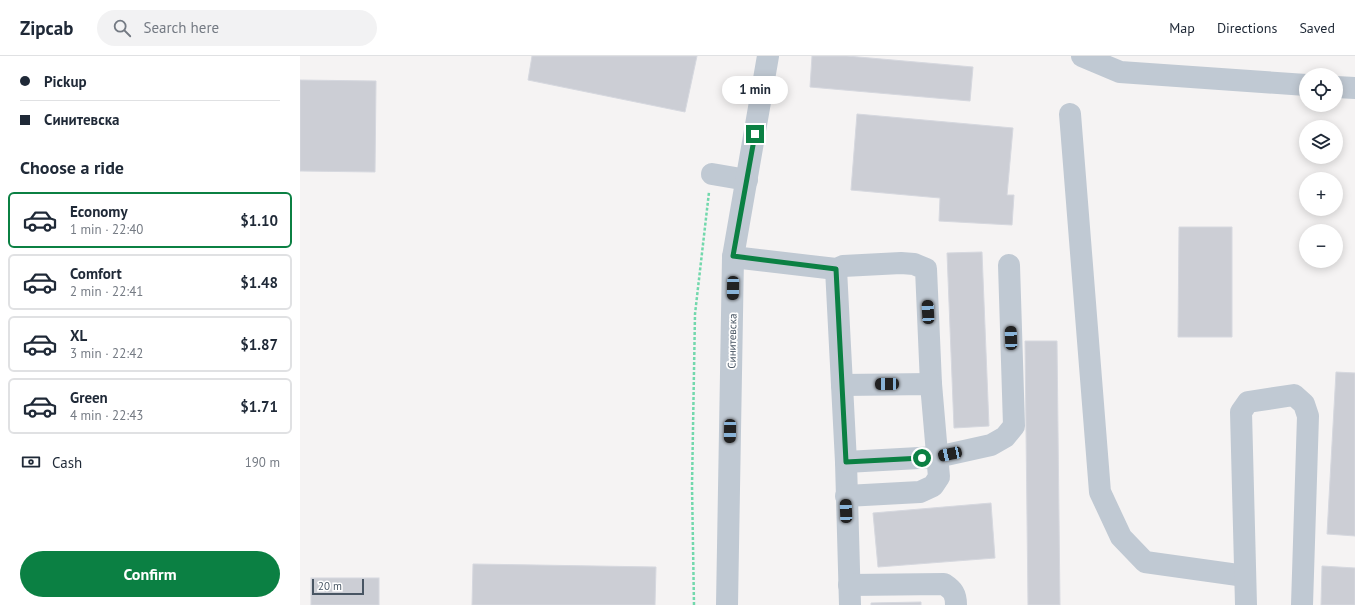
<!DOCTYPE html>
<html lang="en">
<head>
<meta charset="utf-8">
<style>
	body { margin:0; font-family:"PT Sans",sans-serif; background:#f2f2f3; color:#1f2937; height:100vh; display:flex; flex-direction:column; font-size:15px; white-space:nowrap }
	* { box-sizing:border-box; margin:0 }
	p { font-size:13px; color:#747a83 }
	.icon { flex:none; width:22px; height:22px; fill:none; stroke:currentColor; stroke-width:2; stroke-linecap:round; stroke-linejoin:round }
	.map { position:relative; flex:1; overflow:hidden }
	.panel { display:flex; flex-direction:column; background:#fff; width:300px }
	.panel>* { flex:none }
	.top-card { display:grid; align-content:center; height:88px; padding:0 20px; background:#fff }
	.fabs { position:absolute; left:999px; top:12px; display:grid; gap:8px }
	.fabs a { display:grid; place-items:center; width:44px; height:44px; border-radius:50%; background:#fff; box-shadow:0 2px 10px #0003; font-size:20px }
	.scale { position:absolute; left:12px; bottom:10px; width:52px; box-sizing:border-box; padding-left:4px; border:2px solid #485563; border-top:0; font-size:11px; line-height:14px; white-space:nowrap; color:#485563; -webkit-text-stroke:3px #fff; paint-order:stroke }
	.end { position:absolute; width:18px; height:18px; margin:-9px; border:5px solid #0b8043; background:#fff; box-shadow:0 0 0 2px #fff }
	.from { border-radius:50% }
	.bubble { position:absolute; height:28px; border-radius:14px; background:#fff; box-shadow:0 2px 10px #0003; font-size:13px; font-weight:600; line-height:28px; text-align:center }
	.car { position:absolute; width:12px; height:24px; margin:-12px -6px; border-radius:5px; box-shadow:0 0 3px 1px #0007; background:linear-gradient(#222 24%,#8ab4d8 0 40%,#222 0 76%,#8ab4d8 0 86%,#222 0) }
	.top-card b { display:flex; align-items:center; gap:14px; height:38px; font-size:15px }
	.top-card b+b { border-top:1px solid #e0e1e3 }
	.top-card i { width:10px; height:10px; background:#1f2937 }
	ul { padding:0; list-style:none }
	li { display:flex; align-items:center; gap:12px; height:56px; margin:0 8px 6px; padding:0 12px; border:2px solid #e0e1e3; border-radius:6px }
	li div { flex:1 }
	li b { display:block; font-size:15px }
	li em { font-style:normal; font-weight:600 }
	li.current { border-color:#0b8043 }
	li>.icon { width:36px; height:36px; stroke-width:1.5 }
	h2 { padding:0 20px; font-size:18px; line-height:48px }
	.pay { display:flex; align-items:center; gap:10px; height:44px; padding:0 20px; font-size:15px }
	.pay p { margin-inline-start:auto }
	.primary-button { display:flex; gap:8px; margin-top:auto; padding:8px 20px }
	.primary-button a { flex:1; height:46px; border-radius:24px; background:#0b8043; color:#fff; font-size:16px; font-weight:600; line-height:46px; text-align:center }
	header { display:flex; align-items:center; gap:24px; box-sizing:border-box; height:56px; padding:0 20px; background:#fff; border-bottom:1px solid #e0e1e3 }
	header strong { font-size:19px }
	nav { display:flex; gap:22px; margin-inline-start:auto; font-size:14px }
	.search { width:280px; height:36px; background:#f2f2f3; display:flex; align-items:center; gap:10px; box-sizing:border-box; padding:0 14px; border-radius:22px; color:#747a83; font-size:15px }
	main { display:flex; flex:1; min-height:0 }
	.map>svg:first-child { display:block }
	.building { fill:#ccced5; stroke:#d6d8df }
	.lines { fill:none; stroke-linecap:round; stroke-linejoin:round }
	.path { stroke:#72d8ac; stroke-width:2.5; stroke-dasharray:3 2; stroke-linecap:butt }
	.minor { stroke:#c0c9d3; stroke-width:22 }
	.route { stroke:#0b8043; stroke-width:5 }
	.labels { text-anchor:middle; dominant-baseline:central; stroke-width:3.5; stroke-linejoin:round; paint-order:stroke }
	.street-label { font-size:11px; fill:#485563; stroke:#fff }
</style>
</head>
<body>
<header>
<strong>Zipcab</strong>
<div class="search"><svg class="icon" aria-label="search" viewBox="0 0 24 24"><circle cx="10" cy="10" r="6"/><path d="M15 15l6 6"/></svg>Search here</div>
<nav><a>Map</a><a>Directions</a><a>Saved</a></nav>
</header>
<main>
<section class="panel">
<div class="top-card">
<b><i class="from"></i>Pickup</b>
<b><i></i>Синитевска</b>
</div>
<h2>Choose a ride</h2>
<ul>
<li class="current"><svg class="icon" aria-label="car" viewBox="0 0 24 24"><path d="M5 17H2v-5l4-1 3-4h7l3 4 3 1v5h-3M9 17h6M6 11h13"/><circle cx="7" cy="17" r="2"/><circle cx="17" cy="17" r="2"/></svg><div><b>Economy</b><p>1 min · 22:40</p></div><em>$1.10</em></li>
<li><svg class="icon" aria-label="car" viewBox="0 0 24 24"><path d="M5 17H2v-5l4-1 3-4h7l3 4 3 1v5h-3M9 17h6M6 11h13"/><circle cx="7" cy="17" r="2"/><circle cx="17" cy="17" r="2"/></svg><div><b>Comfort</b><p>2 min · 22:41</p></div><em>$1.48</em></li>
<li><svg class="icon" aria-label="car" viewBox="0 0 24 24"><path d="M5 17H2v-5l4-1 3-4h7l3 4 3 1v5h-3M9 17h6M6 11h13"/><circle cx="7" cy="17" r="2"/><circle cx="17" cy="17" r="2"/></svg><div><b>XL</b><p>3 min · 22:42</p></div><em>$1.87</em></li>
<li><svg class="icon" aria-label="car" viewBox="0 0 24 24"><path d="M5 17H2v-5l4-1 3-4h7l3 4 3 1v5h-3M9 17h6M6 11h13"/><circle cx="7" cy="17" r="2"/><circle cx="17" cy="17" r="2"/></svg><div><b>Green</b><p>4 min · 22:43</p></div><em>$1.71</em></li>
</ul>
<div class="pay"><svg class="icon" aria-label="cash" viewBox="0 0 24 24"><path d="M3 7h18v10H3z"/><circle cx="12" cy="12" r="2"/></svg>Cash<p>190 m</p></div>
<div class="primary-button"><a>Confirm</a></div>
</section>
<div class="map">
<svg width="1055" height="549" viewBox="0 0 1055 549">
	<rect width="100%" height="100%" fill="#f5f3f3"/>
	<!-- building -->
	<g class="building">
		<path d="M232,0H397L385,56L228,24Z"/>
		<path d="M512,0H547L673,11L670,45L510,31Z"/>
		<path d="M0,24L76,25L75,116L0,115Z"/>
		<path d="M557,58L713,72L707,139H714L712,169L639,165L640,142L551,134Z"/>
		<path d="M879,171H932V281H878Z"/>
		<path d="M682,196L689,370L654,372L647,197Z"/>
		<path d="M725,285H757L760,549H728Z"/>
		<path d="M1036,316L1055,317V480L1027,478Z"/>
		<path d="M691,447L695,502L578,511L573,457Z"/>
		<path d="M173,508L356,511L355,549H172Z"/>
		<path d="M1022,510L1055,512V549H1021Z"/>
		<rect x="11" y="522" width="68" height="27"/>
		<path d="M621,546V549H571V547Z"/>
	</g>
	<g class="lines">
		<!-- path -->
		<path class="path" d="M394,549L392,430L395,258L409,136"/>
		<!-- minor -->
		<g class="minor">
			<path d="M782,0L820,16L1006,29"/>
			<path d="M1036,31L1055,32"/>
			<path d="M770,58L800,436L821,481L845,506L945,520"/>
			<path d="M412,118L447,124"/>
			<path d="M433,201L536,213L543,210L601,207L614,208L626,213L631,328"/>
			<path d="M536,213L546,406L550,549"/>
			<path d="M542,329L631,328L639,421L633,430L620,436L546,440"/>
			<path d="M546,406L637,401L691,389L705,381L714,370L709,209"/>
			<path d="M549,529L644,528C653,534 656,538 656,549"/>
			<path d="M427,549L433,201L468,0"/>
			<path d="M946,549L941,356L948,346L994,339L1004,348L1008,360L1002,549"/>
		</g>
	</g>
	<g class="lines">
		<!-- route -->
		<path class="route" d="M455,78L433,200L536,213L546,406L622,402"/>
	</g>
	<g class="labels">
		<!-- street labels -->
		<g class="street-label">
			<text transform="translate(432 285) rotate(-89)">Синитевска</text>
		</g>
	</g>
</svg>
<div class="fabs">
<a><svg class="icon" aria-label="locate" viewBox="0 0 24 24"><circle cx="12" cy="12" r="6"/><path d="M12 2v4M12 18v4M2 12h4M18 12h4"/></svg></a>
<a><svg class="icon" aria-label="layers" viewBox="0 0 24 24"><path d="M12 4l9 5-9 5-9-5zM3 14l9 5 9-5"/></svg></a>
<a>+</a>
<a>−</a>
</div>
<div class="scale">20 m</div>
<i class="end from" style="left:622px;top:402px"></i>
<i class="end" style="left:455px;top:78px"></i>
<div class="bubble" style="left:422px;top:20px;width:66px">1 min</div>
<i class="car" style="left:433px;top:232px;rotate:181deg"></i>
<i class="car" style="left:628px;top:256px;rotate:357deg"></i>
<i class="car" style="left:711px;top:282px;rotate:358deg"></i>
<i class="car" style="left:587px;top:328px;rotate:269deg"></i>
<i class="car" style="left:430px;top:375px;rotate:181deg"></i>
<i class="car" style="left:650px;top:398px;rotate:258deg"></i>
<i class="car" style="left:546px;top:455px;rotate:358deg"></i>
</div>
</main>
</body>
</html>
